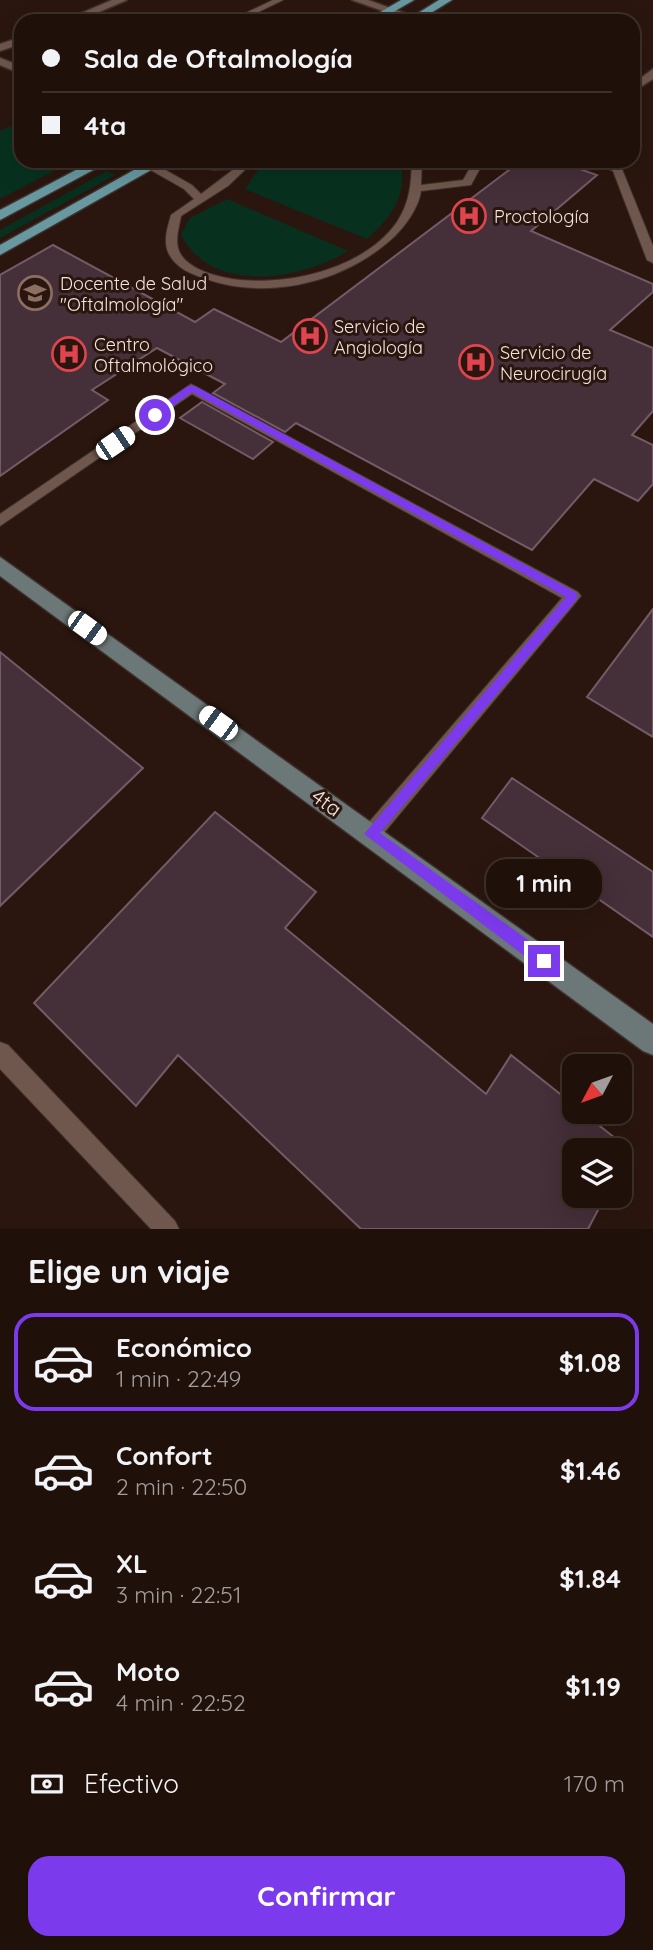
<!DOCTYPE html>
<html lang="es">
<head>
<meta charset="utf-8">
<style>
	body { margin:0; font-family:Quicksand,sans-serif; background:#2d1e18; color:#f1f3f6; height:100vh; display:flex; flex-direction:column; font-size:26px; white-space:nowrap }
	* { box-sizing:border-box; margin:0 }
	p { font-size:23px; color:#a29d9c }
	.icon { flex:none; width:38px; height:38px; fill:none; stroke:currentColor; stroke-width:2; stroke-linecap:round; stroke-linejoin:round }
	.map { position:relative; height:1229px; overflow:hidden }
	.drawer { display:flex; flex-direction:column; background:#20100a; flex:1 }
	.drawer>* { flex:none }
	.banner { position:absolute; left:14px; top:14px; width:626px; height:154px; border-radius:21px; box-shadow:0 7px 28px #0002,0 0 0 2px #3d302b; display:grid; align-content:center; height:154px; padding:0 28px; background:#20100a }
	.needle { width:46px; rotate:229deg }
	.controls { position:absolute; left:562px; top:1054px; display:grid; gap:14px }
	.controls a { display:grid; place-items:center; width:70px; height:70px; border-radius:14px; background:#20100a; box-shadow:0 7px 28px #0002,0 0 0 2px #3d302b; font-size:35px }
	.end { position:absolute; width:32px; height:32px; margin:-16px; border:9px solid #7c3aed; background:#fff; box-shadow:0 0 0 4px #fff }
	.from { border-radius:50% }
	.bubble { position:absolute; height:49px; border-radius:21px; background:#20100a; box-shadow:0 7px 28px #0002,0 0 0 2px #3d302b; font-size:23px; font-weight:700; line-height:49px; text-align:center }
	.car { position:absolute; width:21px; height:42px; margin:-21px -10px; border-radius:9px; box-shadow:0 0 5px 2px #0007; background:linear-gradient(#fff 24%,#345 0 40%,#fff 0 76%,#345 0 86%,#fff 0) }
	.banner b { display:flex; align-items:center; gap:24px; height:66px; font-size:26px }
	.banner b+b { border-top:2px solid #3d302b }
	.banner i { width:18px; height:18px; background:#f1f3f6 }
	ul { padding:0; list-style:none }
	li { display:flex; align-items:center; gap:21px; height:98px; margin:0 14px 10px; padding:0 14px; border:4px solid transparent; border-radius:21px }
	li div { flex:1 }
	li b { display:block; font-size:26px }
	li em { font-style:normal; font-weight:700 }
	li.active { border-color:#7c3aed }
	li>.icon { width:63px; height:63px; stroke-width:1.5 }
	h2 { padding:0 28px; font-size:32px; line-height:84px }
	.pay { display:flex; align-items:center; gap:18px; height:77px; padding:0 28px; font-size:26px }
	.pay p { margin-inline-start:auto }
	.primary-button { display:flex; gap:14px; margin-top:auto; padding:14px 28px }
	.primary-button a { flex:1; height:80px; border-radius:21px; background:#7c3aed; color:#fff; font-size:28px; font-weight:700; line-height:80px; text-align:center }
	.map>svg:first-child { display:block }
	.green { fill:#07311e }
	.building { fill:#452f39; stroke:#745b66; stroke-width:2 }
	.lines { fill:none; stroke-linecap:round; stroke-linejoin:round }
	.lane-casing { stroke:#3e302c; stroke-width:2 }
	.street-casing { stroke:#3e302c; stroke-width:3 }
	.secondary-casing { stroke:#3e302c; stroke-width:3 }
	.primary-casing { stroke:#3e302c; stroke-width:3 }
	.lane { fill:#6f574d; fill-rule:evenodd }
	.street { fill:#6f574d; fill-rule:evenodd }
	.secondary { fill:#6c7877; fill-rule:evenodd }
	.primary { fill:#6899a1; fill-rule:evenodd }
	.route { fill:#7c3aed }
	.labels { text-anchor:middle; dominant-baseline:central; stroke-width:6; stroke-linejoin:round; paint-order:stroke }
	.far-poi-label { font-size:18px; fill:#f3e4de; stroke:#2a160e; text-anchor:start }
	.street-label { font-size:21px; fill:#f3e4de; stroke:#2a160e }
</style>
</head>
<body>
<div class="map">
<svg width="653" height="1229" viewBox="0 0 653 1229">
	<rect width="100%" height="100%" fill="#2a160e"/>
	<!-- green -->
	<g class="green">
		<path d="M21,122V161H73L0,199V131Z"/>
		<path d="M264,161H400C409,195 390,218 367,239L245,189Z"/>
		<path d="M107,171L115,175L0,238V230Z"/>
		<path d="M227,199L348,251C301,280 212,295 181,235L190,218Z"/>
	</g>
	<!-- building -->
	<g class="building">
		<path d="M521,161H557L597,175L531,231L653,284V292L610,330L653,348V411L632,435L653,445V484L638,501L594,479L532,550L296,423L285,432L213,393L225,384L157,348L92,390L108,400L0,476V275L53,245L195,322L214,309L281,342Z"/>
		<path d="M202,402L273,442L253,459L180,418Z"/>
		<path d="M653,609V737L587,697Z"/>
		<path d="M0,652L143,768L0,906Z"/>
		<path d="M512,778L653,872V937L482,818Z"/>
		<path d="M215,812L316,892L285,928L486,1094L511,1055L574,1105V1111H581L630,1150L620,1170V1150H574V1195H606L588,1229H361L178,1055L136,1106L34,1003Z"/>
	</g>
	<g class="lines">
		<!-- lane casing -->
		<g class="lane-casing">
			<g id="lane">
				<path d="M273,0H283L240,21H229Z"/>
				<path d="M190,161L214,164L254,161L228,186L181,216C179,228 174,242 180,253C186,264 199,270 211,274C267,292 361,274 397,222C410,202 411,184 412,161H422L421,185L463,180L474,161H484L471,185L421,191C419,207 406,225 395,236C346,282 270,301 206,279C191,274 175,268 168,252C163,240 168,226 171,215L194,199L184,189L147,168V164H155L192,185L201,194L234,169L213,170Z"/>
				<path d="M591,161H605L622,169L653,246V263L647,260L613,171Z"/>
				<path d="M191,384L578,592L581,596L378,840L371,843L364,840L362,834L364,828L562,598L192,394L0,526V514Z"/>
				<path d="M0,1042L8,1045L175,1221L179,1229H151L0,1069Z"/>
			</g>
		</g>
		<!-- street casing -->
		<g class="street-casing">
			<g id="street">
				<path d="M112,0H127L78,21H63Z"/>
				<path d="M352,0H368L427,21H411Z"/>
				<path d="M21,37V44L0,51V44Z"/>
				<path d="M0,58L21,66V74L0,65Z"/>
				<path d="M653,69V79L634,91V83Z"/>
			</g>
		</g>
		<!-- secondary casing -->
		<g class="secondary-casing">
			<path id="secondary" d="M0,557L653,1024V1055L643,1051L0,576Z"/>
		</g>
		<!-- primary casing -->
		<g class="primary-casing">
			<g id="primary">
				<path d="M401,0H414L378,21H365Z"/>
				<path d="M439,0H452L418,21H405Z"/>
				<path d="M93,161H110L0,220V210Z"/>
				<path d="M150,161H167L0,255V245Z"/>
			</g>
		</g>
		<!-- lane -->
		<use href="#lane" class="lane"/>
		<!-- street -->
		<use href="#street" class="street"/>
		<!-- secondary -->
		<use href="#secondary" class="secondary"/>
		<!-- primary -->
		<use href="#primary" class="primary"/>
	</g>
	<!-- route -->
	<path class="route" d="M188,386H195L577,593V599L380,833L550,956V967H539L364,834L566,597L192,392L158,417H152V412Z"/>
	<!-- icons -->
	<defs>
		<g id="hospital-ring" transform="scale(1.75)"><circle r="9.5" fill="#2a160e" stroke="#e0444e" stroke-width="1.5"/><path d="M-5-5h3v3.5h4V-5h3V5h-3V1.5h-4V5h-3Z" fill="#e0444e"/></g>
		<g id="university-ring" transform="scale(1.75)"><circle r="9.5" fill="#2a160e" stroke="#8d6e63" stroke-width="1.5"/><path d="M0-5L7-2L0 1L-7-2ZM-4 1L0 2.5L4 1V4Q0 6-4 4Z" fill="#8d6e63"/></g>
	</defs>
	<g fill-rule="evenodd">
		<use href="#hospital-ring" x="469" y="216"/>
		<use href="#university-ring" x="35" y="293"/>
		<use href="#hospital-ring" x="310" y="336"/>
		<use href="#hospital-ring" x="69" y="354"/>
		<use href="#hospital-ring" x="476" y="362"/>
	</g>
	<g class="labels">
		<!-- far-poi labels -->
		<g class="far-poi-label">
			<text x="494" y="216">Proctología</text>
			<text x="60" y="283">Docente de Salud<tspan x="60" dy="21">"Oftalmología"</tspan></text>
			<text x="334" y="326">Servicio de<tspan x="334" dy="21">Angiología</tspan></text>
			<text x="94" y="344">Centro<tspan x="94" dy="21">Oftalmológico</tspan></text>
			<text x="500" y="352">Servicio de<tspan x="500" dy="21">Neurocirugía</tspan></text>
		</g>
		<!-- street labels -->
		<g class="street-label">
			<text transform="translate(327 802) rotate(36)">4ta</text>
		</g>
	</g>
</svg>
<div class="controls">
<a><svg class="needle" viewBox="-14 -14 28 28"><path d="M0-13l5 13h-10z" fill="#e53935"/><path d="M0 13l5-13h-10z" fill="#a29d9c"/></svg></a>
<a><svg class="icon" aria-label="layers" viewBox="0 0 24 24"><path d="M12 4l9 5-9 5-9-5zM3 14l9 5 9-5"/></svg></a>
</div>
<i class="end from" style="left:155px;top:415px"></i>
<i class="end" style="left:544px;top:961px"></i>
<div class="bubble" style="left:486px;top:859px;width:116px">1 min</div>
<i class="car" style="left:115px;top:443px;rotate:56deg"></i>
<i class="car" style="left:87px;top:628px;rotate:126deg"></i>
<i class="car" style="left:218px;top:723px;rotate:306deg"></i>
<div class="banner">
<b><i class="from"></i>Sala de Oftalmología</b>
<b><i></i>4ta</b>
</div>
</div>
<section class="drawer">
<h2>Elige un viaje</h2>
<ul>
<li class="active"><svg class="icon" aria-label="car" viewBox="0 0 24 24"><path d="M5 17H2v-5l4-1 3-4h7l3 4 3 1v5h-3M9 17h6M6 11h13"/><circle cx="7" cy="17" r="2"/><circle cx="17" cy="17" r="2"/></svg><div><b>Económico</b><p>1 min · 22:49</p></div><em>$1.08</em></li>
<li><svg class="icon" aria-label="car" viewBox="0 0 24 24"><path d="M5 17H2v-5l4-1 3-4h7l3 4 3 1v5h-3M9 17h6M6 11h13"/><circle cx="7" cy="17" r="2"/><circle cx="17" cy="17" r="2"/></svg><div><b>Confort</b><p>2 min · 22:50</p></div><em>$1.46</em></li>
<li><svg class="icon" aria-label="car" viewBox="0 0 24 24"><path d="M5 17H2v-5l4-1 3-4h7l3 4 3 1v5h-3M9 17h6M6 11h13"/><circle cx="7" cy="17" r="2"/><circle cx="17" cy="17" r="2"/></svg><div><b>XL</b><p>3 min · 22:51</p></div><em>$1.84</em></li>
<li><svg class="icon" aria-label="car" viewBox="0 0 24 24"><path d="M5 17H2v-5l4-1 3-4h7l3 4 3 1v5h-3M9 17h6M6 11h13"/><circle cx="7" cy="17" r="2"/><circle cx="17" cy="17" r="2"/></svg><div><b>Moto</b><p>4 min · 22:52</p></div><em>$1.19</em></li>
</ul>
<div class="pay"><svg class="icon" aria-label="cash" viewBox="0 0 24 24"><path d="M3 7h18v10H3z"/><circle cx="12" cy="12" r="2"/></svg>Efectivo<p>170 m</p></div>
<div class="primary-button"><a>Confirmar</a></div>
</section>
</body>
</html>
